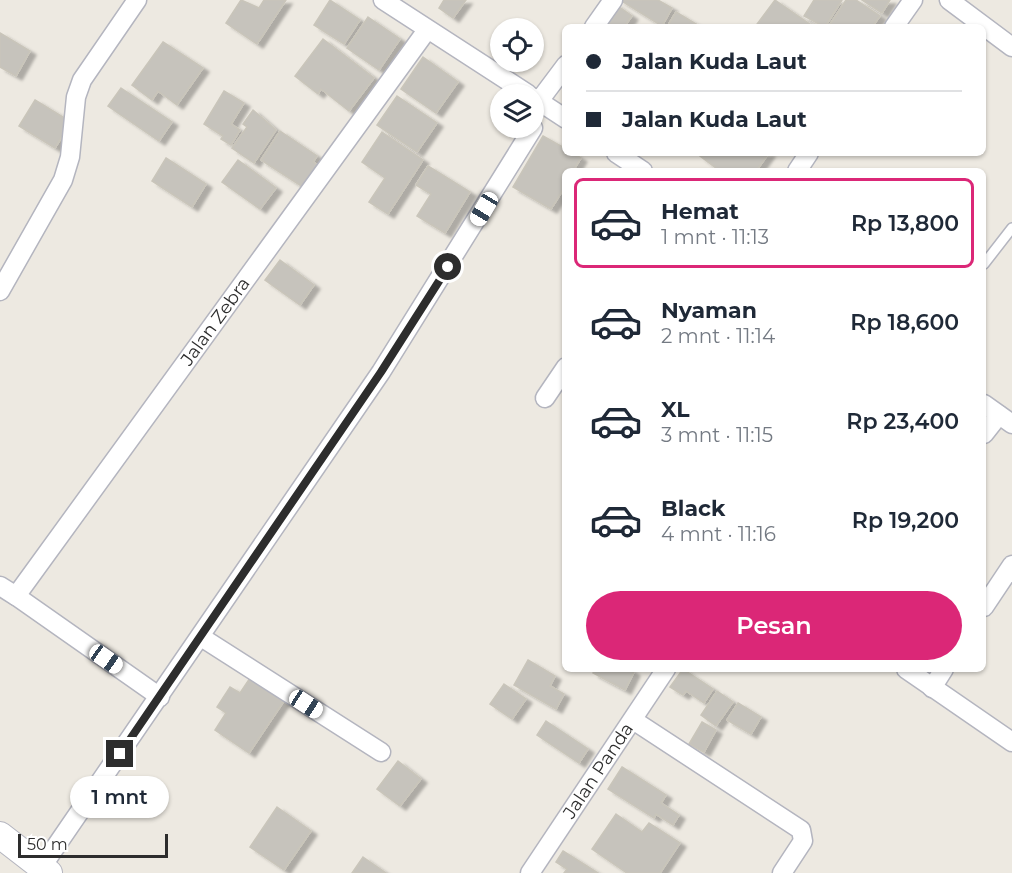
<!DOCTYPE html>
<html lang="id">
<head>
<meta charset="utf-8">
<style>
	body { margin:0; font-family:Montserrat,sans-serif; background:#f2f2f3; color:#1f2937; height:100vh; display:flex; flex-direction:column; font-size:22px; white-space:nowrap }
	* { box-sizing:border-box; margin:0 }
	p { font-size:20px; color:#747a83 }
	.icon { flex:none; width:33px; height:33px; fill:none; stroke:currentColor; stroke-width:2; stroke-linecap:round; stroke-linejoin:round }
	.map { position:relative; flex:1; overflow:hidden }
	.sheet { position:absolute; left:562px; top:168px; width:424px; height:504px; display:flex; flex-direction:column; background:#fff; border-radius:9px; box-shadow:0 2px 4px #0004 }
	.sheet>* { flex:none }
	.guide { position:absolute; left:562px; top:24px; width:424px; height:132px; border-radius:9px; box-shadow:0 2px 4px #0004; display:grid; align-content:center; height:132px; padding:0 24px; background:#fff }
	.tools { position:absolute; left:490px; top:18px; display:grid; gap:12px }
	.tools a { display:grid; place-items:center; width:54px; height:54px; border-radius:50%; background:#fff; box-shadow:0 2px 4px #0004; font-size:30px }
	.scale { position:absolute; left:18px; bottom:15px; width:150px; box-sizing:border-box; padding-left:6px; border:3px solid #2d2d2d; border-top:0; font-size:16px; line-height:21px; white-space:nowrap; color:#2d2d2d; -webkit-text-stroke:4px #fff; paint-order:stroke }
	.end { position:absolute; width:27px; height:27px; margin:-14px; border:8px solid #2d2d2d; background:#fff; box-shadow:0 0 0 3px #fff }
	.from { border-radius:50% }
	.bubble { position:absolute; height:42px; border-radius:21px; background:#fff; box-shadow:0 2px 4px #0004; font-size:20px; font-weight:600; line-height:42px; text-align:center }
	.car { position:absolute; width:18px; height:36px; margin:-18px -9px; border-radius:8px; box-shadow:0 0 4px 2px #0007; background:linear-gradient(#fff 24%,#345 0 40%,#fff 0 76%,#345 0 86%,#fff 0) }
	.guide b { display:flex; align-items:center; gap:21px; height:57px; font-size:22px }
	.guide b+b { border-top:2px solid #e0e1e3 }
	.guide i { width:15px; height:15px; background:#1f2937 }
	ul { padding:10px 0 0; list-style:none }
	li { display:flex; align-items:center; gap:18px; height:90px; margin:0 12px 9px; padding:0 12px; border:3px solid transparent; border-radius:9px }
	li div { flex:1 }
	li b { display:block; font-size:22px }
	li em { font-style:normal; font-weight:600 }
	li.active { border-color:#db2777 }
	li>.icon { width:54px; height:54px; stroke-width:1.5 }
	.button { display:flex; gap:12px; margin-top:auto; padding:12px 24px }
	.button a { flex:1; height:69px; border-radius:36px; background:#db2777; color:#fff; font-size:24px; font-weight:600; line-height:69px; text-align:center }
	.map>svg:first-child { display:block }
	.building { fill:#c6c3bc; stroke:#c9c5ba; stroke-width:1.5; filter:url(#shadow) }
	.lines { fill:none; stroke-linecap:round; stroke-linejoin:round }
	.lane-casing { stroke:#b4b5bf; stroke-width:12 }
	.street-casing { stroke:#b4b5bf; stroke-width:21 }
	.secondary-casing { stroke:#b4b5bf; stroke-width:28 }
	.lane { stroke:#fff; stroke-width:9 }
	.street { stroke:#fff; stroke-width:18 }
	.secondary { stroke:#fff; stroke-width:26 }
	.route { stroke:#2d2d2d; stroke-width:8 }
	.labels { text-anchor:middle; dominant-baseline:central; stroke-width:6; stroke-linejoin:round; paint-order:stroke }
	.street-label { font-size:18px; fill:#2d2d2d; stroke:#fff }
</style>
</head>
<body>
<div class="map">
<svg width="1012" height="873" viewBox="0 0 1012 873">
	<defs>
		<filter id="shadow"><feDropShadow dx="6" dy="4" stdDeviation="1.5" flood-color="#0004"/></filter>
	</defs>
	<rect width="100%" height="100%" fill="#ede9e1"/>
	<!-- building -->
	<g class="building">
		<path d="M241,0L259,8L264,0H286L257,44L226,23Z"/>
		<path d="M330,0L360,20L344,44L314,25Z"/>
		<path d="M444,0H466L453,18L439,8Z"/>
		<path d="M620,0H658L672,8L662,26Z"/>
		<path d="M775,0L814,27H761L757,24Z"/>
		<path d="M814,0H842L825,27L804,16Z"/>
		<path d="M846,0H856L880,16L872,27L829,26Z"/>
		<path d="M862,0H890L882,13Z"/>
		<path d="M615,4L632,16L624,27H599Z"/>
		<path d="M676,12L701,27H667Z"/>
		<path d="M368,17L400,39L379,70L347,48Z"/>
		<path d="M0,33L30,51L16,76L0,67Z"/>
		<path d="M323,39L374,78L349,111L321,89L318,94L295,76Z"/>
		<path d="M163,42L203,68L177,105L158,91L152,100L132,85Z"/>
		<path d="M423,57L458,82L436,113L401,89Z"/>
		<path d="M121,88L172,122L159,141L108,106Z"/>
		<path d="M224,91L244,103L231,124L240,130L231,145L221,139L223,136L204,124Z"/>
		<path d="M397,96L437,123L417,152L377,125Z"/>
		<path d="M35,100L71,122L55,148L19,126Z"/>
		<path d="M253,110L276,130L254,163L232,148L247,127L243,124Z"/>
		<path d="M280,131L317,156L313,162L321,167L306,189L261,160Z"/>
		<path d="M382,132L423,160L388,214L369,202L385,178L362,162Z"/>
		<path d="M543,136L566,149V153H573L581,158L573,171H566V185L551,209L513,187Z"/>
		<path d="M702,153H769L756,171H720L700,156Z"/>
		<path d="M166,158L206,184L192,207L152,181Z"/>
		<path d="M238,160L276,188L260,209L222,182Z"/>
		<path d="M428,166L470,192L445,233L417,216L431,194L416,185Z"/>
		<path d="M280,260L314,285L300,305L265,280Z"/>
		<path d="M528,660L555,676L550,686L564,694L556,709L514,685Z"/>
		<path d="M595,669H629L634,672L625,690L593,673Z"/>
		<path d="M683,669L713,689L704,703L686,691L683,695L670,687Z"/>
		<path d="M254,672L288,695L249,753L215,730L226,713L217,707L230,687L240,693Z"/>
		<path d="M504,684L526,699L512,719L490,704Z"/>
		<path d="M717,691L733,702L716,726L701,715Z"/>
		<path d="M738,703L761,717L751,734L727,720Z"/>
		<path d="M546,721L588,749L579,763L537,735Z"/>
		<path d="M702,722L716,730L704,752L689,744Z"/>
		<path d="M398,761L421,779L400,806L377,789Z"/>
		<path d="M622,767L666,795L661,803L679,815L673,825L656,814L654,818L608,789Z"/>
		<path d="M277,807L311,831L284,870L250,847Z"/>
		<path d="M616,814L642,832L649,823L680,843L660,873H627L592,849Z"/>
		<path d="M563,851L598,873H564L567,869L556,862Z"/>
		<path d="M363,857L386,873H352Z"/>
	</g>
	<g class="lines">
		<!-- lane casing -->
		<g class="lane-casing">
			<path id="lane" d="M984,264L1012,228"/>
		</g>
		<!-- street casing -->
		<g class="street-casing">
			<g id="street">
				<path d="M383,0L528,94"/>
				<path d="M949,0L1012,47"/>
				<path d="M594,27L613,0"/>
				<path d="M894,27L913,0"/>
				<path d="M534,98L566,119"/>
				<path d="M539,101L566,65"/>
				<path d="M616,153L643,171"/>
				<path d="M797,171L809,153"/>
				<path d="M0,291L63,180L70,157L76,97L82,80L137,0"/>
				<path d="M545,398L566,367"/>
				<path d="M984,404L1012,424"/>
				<path d="M984,434L999,415"/>
				<path id="s1" d="M0,586L16,596L427,30"/>
				<path d="M16,596L160,697"/>
				<path d="M984,607L1012,565"/>
				<path d="M201,637L381,752"/>
				<path d="M906,669L1012,742"/>
				<path d="M932,688L944,669"/>
				<path d="M633,720L801,830L803,841L782,873"/>
				<path d="M41,868L381,372L533,128"/>
				<path id="s2" d="M530,873L666,669"/>
			</g>
		</g>
		<!-- secondary casing -->
		<g class="secondary-casing">
			<path id="secondary" d="M0,835L49,873"/>
		</g>
		<!-- lane -->
		<use href="#lane" class="lane"/>
		<!-- street -->
		<use href="#street" class="street"/>
		<!-- secondary -->
		<use href="#secondary" class="secondary"/>
	</g>
	<g class="lines">
		<!-- route -->
		<path class="route" d="M120,754L381,372L448,267"/>
	</g>
	<g class="labels">
		<!-- street labels -->
		<g class="street-label">
			<text stroke="none"><textPath href="#s1" startOffset="358">Jalan Zebra</textPath></text>
			<text stroke="none"><textPath href="#s2" startOffset="123">Jalan Panda</textPath></text>
		</g>
	</g>
</svg>
<div class="tools">
<a><svg class="icon" aria-label="locate" viewBox="0 0 24 24"><circle cx="12" cy="12" r="6"/><path d="M12 2v4M12 18v4M2 12h4M18 12h4"/></svg></a>
<a><svg class="icon" aria-label="layers" viewBox="0 0 24 24"><path d="M12 4l9 5-9 5-9-5zM3 14l9 5 9-5"/></svg></a>
</div>
<div class="scale">50 m</div>
<i class="end from" style="left:448px;top:267px"></i>
<i class="end" style="left:120px;top:754px"></i>
<div class="bubble" style="left:70px;top:776px;width:99px">1 mnt</div>
<i class="car" style="left:484px;top:209px;rotate:211deg"></i>
<i class="car" style="left:106px;top:659px;rotate:125deg"></i>
<i class="car" style="left:306px;top:704px;rotate:123deg"></i>
<div class="guide">
<b><i class="from"></i>Jalan Kuda Laut</b>
<b><i></i>Jalan Kuda Laut</b>
</div>
<section class="sheet">
<ul>
<li class="active"><svg class="icon" aria-label="car" viewBox="0 0 24 24"><path d="M5 17H2v-5l4-1 3-4h7l3 4 3 1v5h-3M9 17h6M6 11h13"/><circle cx="7" cy="17" r="2"/><circle cx="17" cy="17" r="2"/></svg><div><b>Hemat</b><p>1 mnt · 11:13</p></div><em>Rp 13,800</em></li>
<li><svg class="icon" aria-label="car" viewBox="0 0 24 24"><path d="M5 17H2v-5l4-1 3-4h7l3 4 3 1v5h-3M9 17h6M6 11h13"/><circle cx="7" cy="17" r="2"/><circle cx="17" cy="17" r="2"/></svg><div><b>Nyaman</b><p>2 mnt · 11:14</p></div><em>Rp 18,600</em></li>
<li><svg class="icon" aria-label="car" viewBox="0 0 24 24"><path d="M5 17H2v-5l4-1 3-4h7l3 4 3 1v5h-3M9 17h6M6 11h13"/><circle cx="7" cy="17" r="2"/><circle cx="17" cy="17" r="2"/></svg><div><b>XL</b><p>3 mnt · 11:15</p></div><em>Rp 23,400</em></li>
<li><svg class="icon" aria-label="car" viewBox="0 0 24 24"><path d="M5 17H2v-5l4-1 3-4h7l3 4 3 1v5h-3M9 17h6M6 11h13"/><circle cx="7" cy="17" r="2"/><circle cx="17" cy="17" r="2"/></svg><div><b>Black</b><p>4 mnt · 11:16</p></div><em>Rp 19,200</em></li>
</ul>
<div class="button"><a>Pesan</a></div>
</section>
</div>
</body>
</html>
